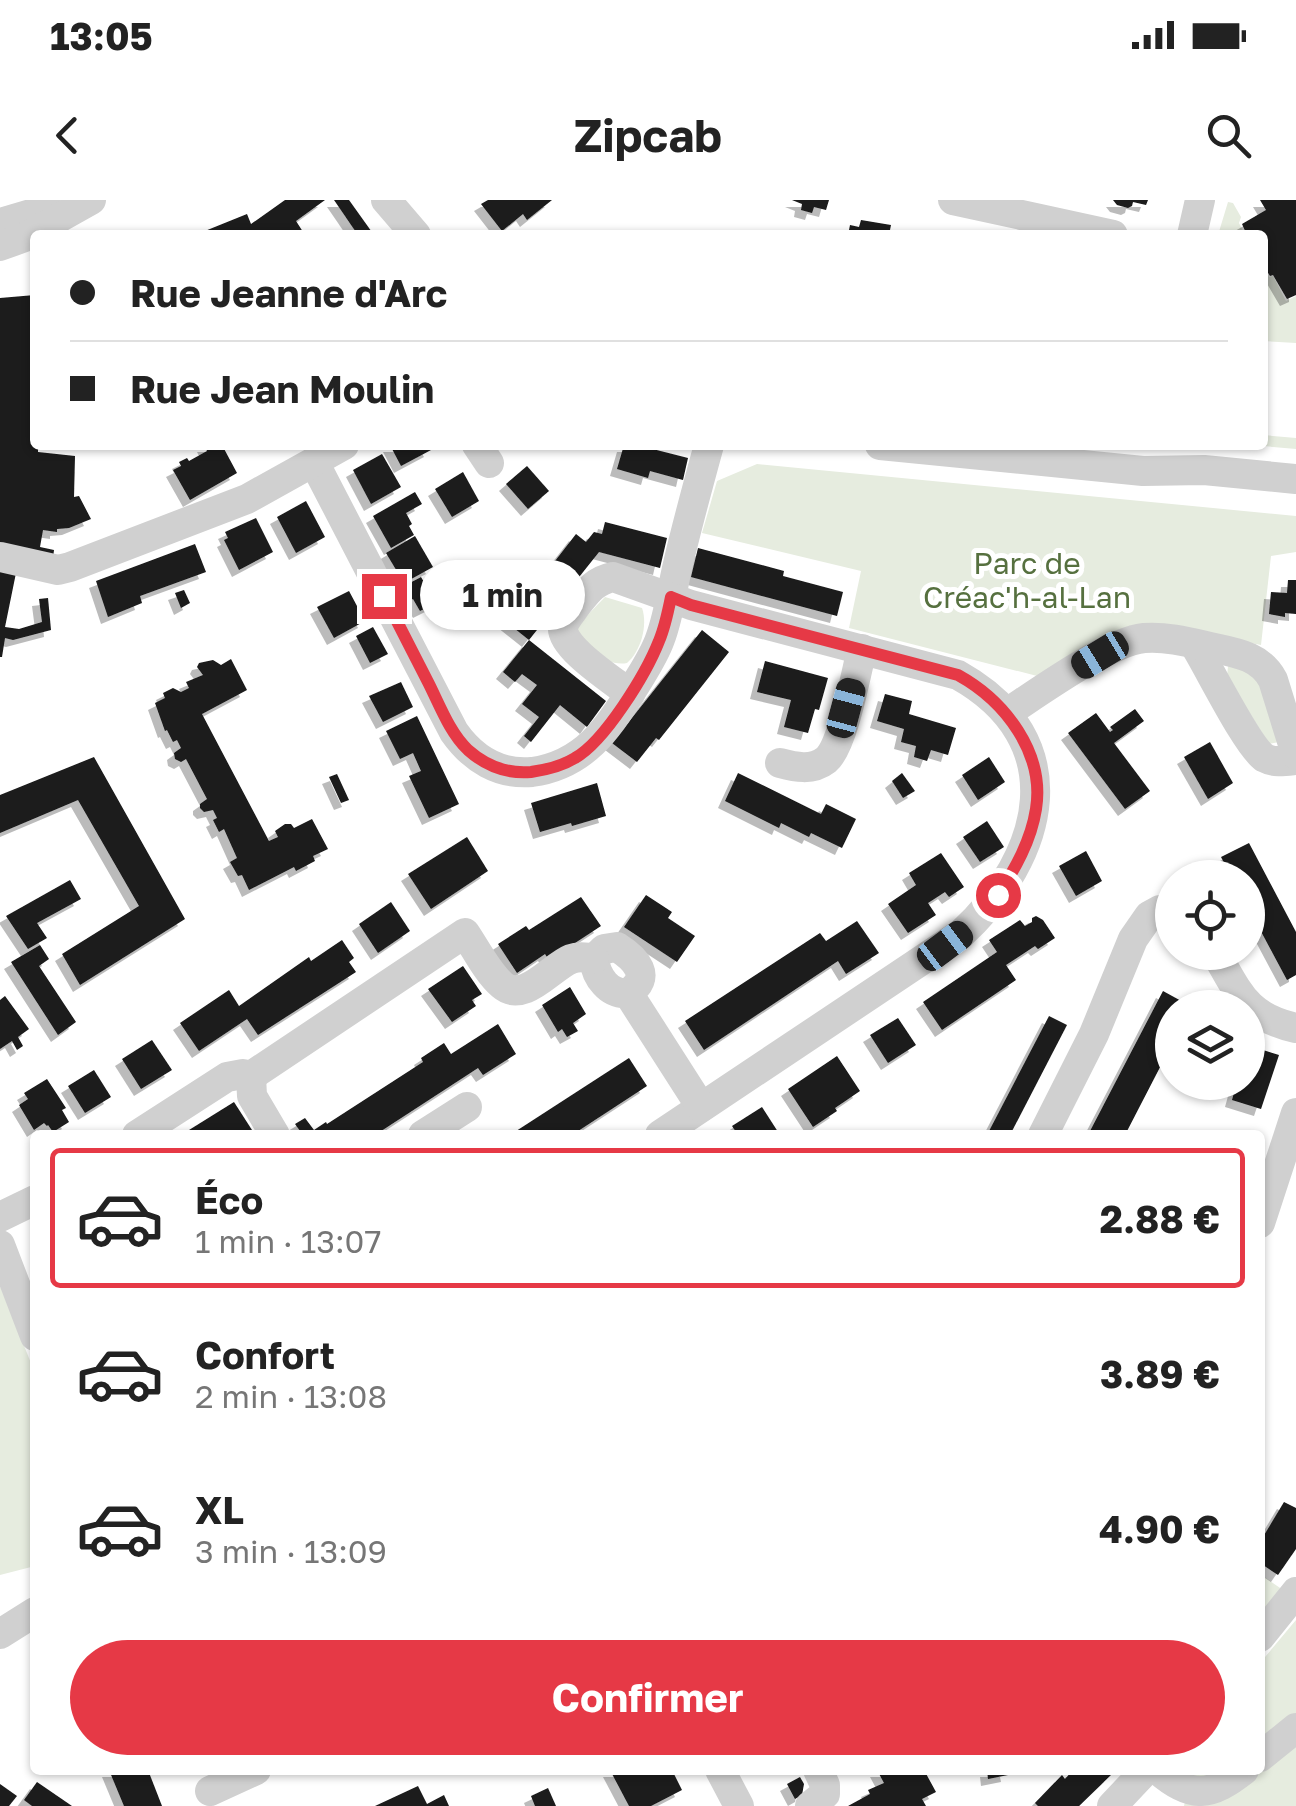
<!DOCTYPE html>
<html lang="fr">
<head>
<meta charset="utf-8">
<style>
	body { margin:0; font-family:"Golos Text",sans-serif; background:#f2f2f2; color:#222; height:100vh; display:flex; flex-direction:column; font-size:38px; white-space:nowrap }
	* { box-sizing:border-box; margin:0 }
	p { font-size:32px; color:#767676 }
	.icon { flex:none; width:55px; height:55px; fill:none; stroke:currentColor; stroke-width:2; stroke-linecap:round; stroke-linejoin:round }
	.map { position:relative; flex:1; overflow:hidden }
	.details { position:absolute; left:30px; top:930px; width:1235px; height:645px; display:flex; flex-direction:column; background:#fff; border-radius:10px; box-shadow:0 2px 8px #0004 }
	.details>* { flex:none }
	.guide { position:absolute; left:30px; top:30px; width:1238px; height:220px; border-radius:10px; box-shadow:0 2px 8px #0004; display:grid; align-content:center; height:220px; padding:0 40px; background:#fff }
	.fabs { position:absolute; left:1155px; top:660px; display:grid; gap:20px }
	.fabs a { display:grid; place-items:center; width:110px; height:110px; border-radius:50%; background:#fff; box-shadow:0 2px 8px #0004; font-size:50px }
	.end { position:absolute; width:45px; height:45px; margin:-22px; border:12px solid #e63946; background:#fff; box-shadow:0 0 0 5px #fff }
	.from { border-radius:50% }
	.bubble { position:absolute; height:70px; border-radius:35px; background:#fff; box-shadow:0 2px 8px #0004; font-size:32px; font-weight:700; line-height:70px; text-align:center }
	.car { position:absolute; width:30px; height:60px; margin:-30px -15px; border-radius:12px; box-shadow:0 0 8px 2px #0007; background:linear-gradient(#222 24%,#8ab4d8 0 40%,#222 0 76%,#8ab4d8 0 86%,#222 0) }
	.guide b { display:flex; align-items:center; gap:35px; height:95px; font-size:38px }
	.guide b+b { border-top:2px solid #e0e0e0 }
	.guide i { width:25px; height:25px; background:#222 }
	ul { padding:18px 0 0; list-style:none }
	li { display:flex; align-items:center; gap:30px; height:140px; margin:0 20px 15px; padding:0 20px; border:5px solid transparent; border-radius:10px }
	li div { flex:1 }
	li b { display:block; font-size:38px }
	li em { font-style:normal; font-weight:700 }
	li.selected { border-color:#e63946 }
	li>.icon { width:90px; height:90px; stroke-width:1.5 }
	.button { display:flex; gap:20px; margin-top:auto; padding:20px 40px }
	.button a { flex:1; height:115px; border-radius:60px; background:#e63946; color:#fff; font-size:40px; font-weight:700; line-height:115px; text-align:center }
	.status { display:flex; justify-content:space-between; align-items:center; height:70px; padding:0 50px; background:#fff; direction:ltr }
	.status svg { height:28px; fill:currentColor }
	header { display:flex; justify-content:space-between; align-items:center; height:130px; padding:0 40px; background:#fff; font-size:45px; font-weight:700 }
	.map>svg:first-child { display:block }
	.green { fill:#e6ecdf }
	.building { fill:#1a1a1a; filter:url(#shadow) }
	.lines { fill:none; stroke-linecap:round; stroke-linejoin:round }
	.minor { stroke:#d0d0d0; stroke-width:30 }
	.route { stroke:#e63946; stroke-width:12 }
	.labels { text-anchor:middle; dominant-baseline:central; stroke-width:10; stroke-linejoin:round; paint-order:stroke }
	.park-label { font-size:30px; fill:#56703f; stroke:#fff }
</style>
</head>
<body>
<div class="status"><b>13:05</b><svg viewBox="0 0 49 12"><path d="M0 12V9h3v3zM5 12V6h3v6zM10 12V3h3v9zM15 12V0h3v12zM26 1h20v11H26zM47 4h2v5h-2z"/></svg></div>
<header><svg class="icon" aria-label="back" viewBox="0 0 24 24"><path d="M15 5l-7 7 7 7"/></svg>Zipcab<svg class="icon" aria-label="search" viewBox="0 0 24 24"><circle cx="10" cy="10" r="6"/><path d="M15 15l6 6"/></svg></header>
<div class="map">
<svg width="1296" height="1606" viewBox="0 0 1296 1606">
	<defs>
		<filter id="shadow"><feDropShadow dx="-7" dy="7" stdDeviation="0" flood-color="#0004"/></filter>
	</defs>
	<rect width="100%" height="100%" fill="#fff"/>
	<!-- green -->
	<g class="green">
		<path d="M1228,2L1233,3L1241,17L1239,23L1245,35H1218Z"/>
		<path d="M1263,65L1269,77L1273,76L1286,101L1296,96V143L1263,141Z"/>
		<path d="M1263,235L1296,238V249L1252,245H1262Z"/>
		<path d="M757,264L1296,316V352L1271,356L1261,445L1174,428L1041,477L849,428L861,371L702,333L717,281Z"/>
		<path d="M605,397L642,408C648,425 641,451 627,463C606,467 582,447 576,427Z"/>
		<path d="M1228,466L1260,474L1279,542L1269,544L1227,477Z"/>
		<path d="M0,1086L35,1173V1366L0,1375Z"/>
		<path d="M1260,1374L1283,1390L1260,1423Z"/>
		<path d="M1296,1420V1606H1184L1192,1570H1260V1463Z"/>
	</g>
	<!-- building -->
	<g class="building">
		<path d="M285,0H325L296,21L305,35H195L247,14L251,24Z"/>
		<path d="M334,0H349L374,35H358Z"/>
		<path d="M488,0H552L527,20L523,14L502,31L481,4Z"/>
		<path d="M792,0H829L826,10L814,7L812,13L801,10L802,4Z"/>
		<path d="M1113,0H1148L1146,5L1133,2L1132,6L1128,8L1117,5Z"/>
		<path d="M1260,0H1296V95L1287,99L1273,75L1270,76L1262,63V35H1247L1242,24L1266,10Z"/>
		<path d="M861,20L891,25L889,35H848L850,25L859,27Z"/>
		<path d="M35,95V114H32L35,138V245H38V252L75,256L74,297L79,296L91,319L69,328L57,329V332L43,330L40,347L54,350L53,358L0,346V98Z"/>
		<path d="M204,245H222L237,273L190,300L173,270L181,266L179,262L187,258L189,261L207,251Z"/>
		<path d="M390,245H428L431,250L401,266Z"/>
		<path d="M624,245H637L688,258L683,280L650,271L648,278L617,269Z"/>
		<path d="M382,254L401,287L371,304L353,270Z"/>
		<path d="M527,266L549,291L528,309L506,284Z"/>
		<path d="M463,272L479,301L452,317L435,289Z"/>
		<path d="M415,292L422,304L406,313L412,324L409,326L414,335L391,348L373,316Z"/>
		<path d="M306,301L325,337L296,353L277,317Z"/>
		<path d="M256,318L273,352L239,370L224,340L228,338L225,332Z"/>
		<path d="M605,322L667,338L660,368L599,352L529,440L500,417L502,414L490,405L506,383L518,392L538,368L545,374L576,334L586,342L594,332L602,334Z"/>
		<path d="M415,336L433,367L404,383L386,353Z"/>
		<path d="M195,344L206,372L140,396L142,403L108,417L96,381Z"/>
		<path d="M698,348L784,371L783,376L843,392L837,416L691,377Z"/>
		<path d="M0,370L16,373L5,427L19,429L42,422L39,399L48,398L51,430L13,440L5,438L2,457H0Z"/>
		<path d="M421,377L436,403L420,411L413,399L409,401L402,387Z"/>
		<path d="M1288,380H1296V414L1285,413V417L1269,414L1271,392L1287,393Z"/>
		<path d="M184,390L190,403L181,408L175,393Z"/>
		<path d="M349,391L365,421L334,438L317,407Z"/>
		<path d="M373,427L388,454L370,463L356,436Z"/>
		<path d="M702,430L729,452L659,540L656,538L637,562L612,543Z"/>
		<path d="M529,440L606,501L587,527L560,505L531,542L524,536L539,517L522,504L537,485L522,474L515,482L503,472Z"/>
		<path d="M231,459L247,490L202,514L269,641L278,637L275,631L285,624H291L294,628L312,619L328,649L313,656L315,661L296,671L294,667L249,690L242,675L238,676L230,662L237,658L224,629L219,632L213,620L217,618L213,610L204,612L200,608V604L207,599L186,559L181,562L175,559L174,553L181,548L177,540L173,542L167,530L165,531L155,503L165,498L163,493L173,488L181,492L189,488L186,482L203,475L197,467L199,463L213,460L221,465Z"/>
		<path d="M765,461L828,478L819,510L815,509L808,533L784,527L791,500L757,492Z"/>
		<path d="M401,482L413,507L383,522L369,496Z"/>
		<path d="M885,494L912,501L909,514L956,528L948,555L931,550L927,561L914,557L916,546L901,542L904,529L877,521Z"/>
		<path d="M1135,509L1144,521L1114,543L1150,591L1125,609L1068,533L1096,513L1110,532L1113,530L1110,527Z"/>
		<path d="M417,516L459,604L429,618L409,576L421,571L413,553L400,559L386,531Z"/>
		<path d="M1210,542L1233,583L1208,599L1184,557Z"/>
		<path d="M94,557L185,719L80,785L62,754L139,706L78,600L0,633V595Z"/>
		<path d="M989,557L1005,582L978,600L962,575Z"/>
		<path d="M738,573L821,614L826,604L856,619L842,648L811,633L809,637L781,623L779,628L725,601Z"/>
		<path d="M902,573L915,591L903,598L892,581Z"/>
		<path d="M337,574L349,600L341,603L329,577Z"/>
		<path d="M597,583L606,616L572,626L571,623L540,632L531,603Z"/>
		<path d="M987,621L1004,647L980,662L963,637Z"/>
		<path d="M467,637L488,671L431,709L408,674Z"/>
		<path d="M1249,643L1296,732V775L1287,780L1248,707V678H1232L1221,657Z"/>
		<path d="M1086,651L1102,681L1076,696L1059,666Z"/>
		<path d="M941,653L964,687L949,697L945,692L928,703L936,715L908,733L888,704L916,685L909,673Z"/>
		<path d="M70,680L81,699L37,723L47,738L28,749L6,716Z"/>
		<path d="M646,695L672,712L668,718L695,736L677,762L624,727Z"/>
		<path d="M581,697L601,726L549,760L545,754L517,773L498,744L526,726L529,730Z"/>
		<path d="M391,702L410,731L378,753L359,724Z"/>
		<path d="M1036,716L1043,720L1055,738L1038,749L1035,746L1006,765L1016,780L942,830L923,802L997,752L989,740L1020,720L1025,726L1032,722V718Z"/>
		<path d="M857,721L879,753L846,774L838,761L704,850L685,821L820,733L826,741Z"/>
		<path d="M342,740L354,758L349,762L356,772L258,835L247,819L199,851L180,823L229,790L239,806L309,757L311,761Z"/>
		<path d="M40,745L49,759L39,766L76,822L58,835L11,762Z"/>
		<path d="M463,766L482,794L472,800L476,806L452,822L428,789Z"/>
		<path d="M570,787L586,814L573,823L578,831L567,837L562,829L558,832L542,805Z"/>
		<path d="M1163,791L1194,808H1172V844L1125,935H1088Z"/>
		<path d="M5,796L29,829L18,837L23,846L17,850L12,841L0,849V800Z"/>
		<path d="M1049,816L1067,825L1010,935H987Z"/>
		<path d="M898,818L916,845L888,863L870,835Z"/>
		<path d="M498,824L516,854L483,875L478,868L375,935H303L295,924L305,918L314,930L326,922L327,924L423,862L421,858L444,843L451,854Z"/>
		<path d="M152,840L172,870L141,889L122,859Z"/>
		<path d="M1250,846L1279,855L1261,909L1232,900L1237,882H1248Z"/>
		<path d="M837,856L860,891L835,908L837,911L813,927L788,889Z"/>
		<path d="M629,858L647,886L572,935H510Z"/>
		<path d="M94,870L111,897L85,913L68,886Z"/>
		<path d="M47,879L66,908L62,910L69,922L53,932L48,925L47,926L44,923L34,930L19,905L28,899L24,893Z"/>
		<path d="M234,902L252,930L244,935H181Z"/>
		<path d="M762,907L780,935H738L732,926Z"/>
		<path d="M1284,1302L1296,1308V1349L1278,1375L1260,1363V1342Z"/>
		<path d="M109,1570H148L162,1606H124Z"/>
		<path d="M610,1570H672L682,1590L651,1606H629Z"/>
		<path d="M877,1570H924L936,1592L922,1599L926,1606H848L870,1594L868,1590L884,1583Z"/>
		<path d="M987,1570H1007L1008,1575L988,1579Z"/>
		<path d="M1073,1570H1106L1111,1575L1079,1606H1038L1035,1603L1062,1575L1065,1579Z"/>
		<path d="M800,1577L804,1584L802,1595L795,1599L787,1584Z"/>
		<path d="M37,1582L72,1606H32L24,1600Z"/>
		<path d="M0,1584L17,1596L9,1606H0Z"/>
		<path d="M418,1586L427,1604L444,1595L449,1606H375Z"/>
		<path d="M548,1588L556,1606H535L531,1596Z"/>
	</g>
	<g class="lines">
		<!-- minor -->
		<g class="minor">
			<path d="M386,0L416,35"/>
			<path d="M953,0L1113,35"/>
			<path d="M0,23L48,9"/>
			<path d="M1192,35L1200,0"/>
			<path d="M0,46L25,37L91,0"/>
			<path d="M477,245L489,263"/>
			<path d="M880,245L1143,271L1204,270L1296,279"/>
			<path d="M314,262L454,532C473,559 499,575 532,572C584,565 609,528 634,487C643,472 654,456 660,439C669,415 672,389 678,364C687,325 698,285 709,245"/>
			<path d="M0,357L58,370L70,367L247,299L344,245"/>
			<path d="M1194,444C1208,466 1248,548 1265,558C1274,563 1286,561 1296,560"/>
			<path d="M630,494C614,481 560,447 563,427C565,419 572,412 576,406C587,392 594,381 613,377L691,405L958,475C1074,540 1046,656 961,734L660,935"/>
			<path d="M1007,513C1039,492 1108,442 1144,438C1167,436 1192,443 1214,448C1238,453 1261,457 1273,480L1296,554"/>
			<path d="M780,563C795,567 812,571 826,560C843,546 856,473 862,449"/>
			<path d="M1215,752C1239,793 1246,817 1296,828"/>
			<path d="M628,793C653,777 636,759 617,747L604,749L594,759C596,777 609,795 628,793L701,907"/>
			<path d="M251,876L252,896L275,935"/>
			<path d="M137,935L227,877L243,874L251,876L465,733C476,749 487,772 502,785C524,804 551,767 571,759C579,756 586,757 594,759"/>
			<path d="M423,935L467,907"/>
			<path d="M1043,935L1094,834L1133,739L1149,716L1160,710L1172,708"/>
			<path d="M0,1017L35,1000"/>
			<path d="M1260,1023L1296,913"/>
			<path d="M0,1045L35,1136"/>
			<path d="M0,1434L35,1412"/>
			<path d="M1260,1437L1296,1392"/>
			<path d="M1260,1557L1296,1528"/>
			<path d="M720,1570L739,1606"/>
			<path d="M1158,1570C1192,1600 1211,1596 1244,1570"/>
			<path d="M210,1591L256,1570"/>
			<path d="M810,1606L825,1594V1585L818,1570"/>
			<path d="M1112,1606L1146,1570"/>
		</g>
	</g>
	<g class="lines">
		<!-- route -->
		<path class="route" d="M384,396C399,425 414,455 429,484C440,506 450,533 468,550C486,566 507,574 531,572C546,570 562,566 575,558C605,541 646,474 659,441C665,427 668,412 671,397L691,405L958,475C1005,501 1045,553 1036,609C1031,641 1015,669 998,695"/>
	</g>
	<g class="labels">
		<!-- park labels -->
		<g class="park-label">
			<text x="1027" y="363">Parc de<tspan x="1027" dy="34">Créac'h-al-Lan</tspan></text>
		</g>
	</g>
</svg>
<div class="fabs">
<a><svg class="icon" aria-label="locate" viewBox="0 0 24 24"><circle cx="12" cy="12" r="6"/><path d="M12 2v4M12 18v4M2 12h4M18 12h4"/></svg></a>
<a><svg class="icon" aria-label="layers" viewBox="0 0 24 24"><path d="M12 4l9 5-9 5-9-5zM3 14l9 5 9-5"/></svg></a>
</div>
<i class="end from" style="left:998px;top:695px"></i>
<i class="end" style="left:384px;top:396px"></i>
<div class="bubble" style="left:420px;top:360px;width:165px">1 min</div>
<i class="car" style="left:1100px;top:455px;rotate:239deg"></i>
<i class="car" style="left:846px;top:508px;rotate:15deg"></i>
<i class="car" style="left:945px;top:746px;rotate:53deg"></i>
<div class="guide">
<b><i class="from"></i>Rue Jeanne d'Arc</b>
<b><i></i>Rue Jean Moulin</b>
</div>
<section class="details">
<ul>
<li class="selected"><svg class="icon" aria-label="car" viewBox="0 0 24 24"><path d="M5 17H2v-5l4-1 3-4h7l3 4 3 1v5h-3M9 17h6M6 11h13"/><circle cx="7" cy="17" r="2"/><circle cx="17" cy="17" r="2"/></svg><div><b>Éco</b><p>1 min · 13:07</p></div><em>2.88 €</em></li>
<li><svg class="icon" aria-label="car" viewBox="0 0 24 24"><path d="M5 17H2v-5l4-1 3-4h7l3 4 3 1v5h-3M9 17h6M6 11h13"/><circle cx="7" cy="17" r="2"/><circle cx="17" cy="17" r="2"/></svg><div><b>Confort</b><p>2 min · 13:08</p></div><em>3.89 €</em></li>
<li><svg class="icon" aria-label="car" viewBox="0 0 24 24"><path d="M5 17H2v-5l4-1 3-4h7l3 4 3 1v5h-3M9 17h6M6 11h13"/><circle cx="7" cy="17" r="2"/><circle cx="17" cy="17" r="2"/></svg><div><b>XL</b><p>3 min · 13:09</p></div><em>4.90 €</em></li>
</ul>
<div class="button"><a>Confirmer</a></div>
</section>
</div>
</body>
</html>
